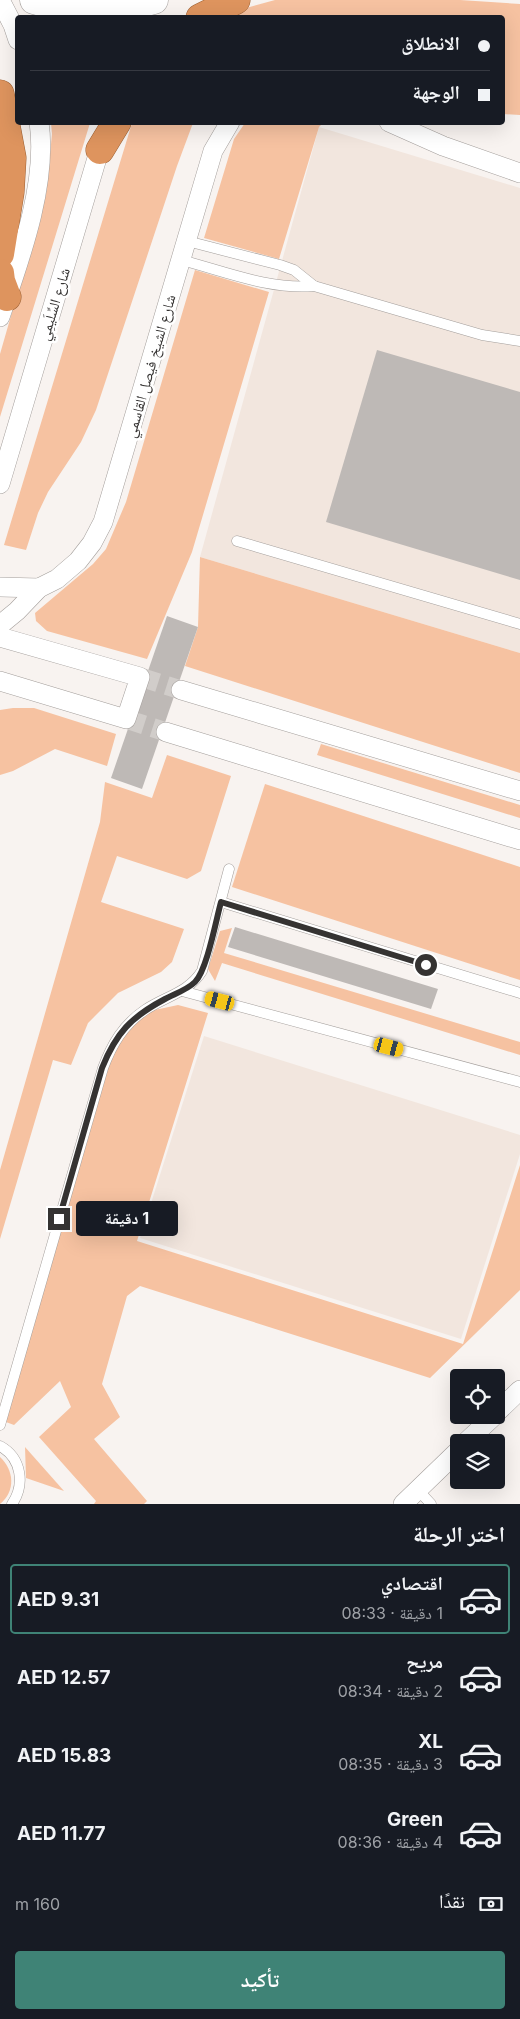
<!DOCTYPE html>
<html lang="ar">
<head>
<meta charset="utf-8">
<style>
	body { margin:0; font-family:Inter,"Noto Naskh Arabic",sans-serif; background:#20242c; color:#f1f3f6; direction:rtl; height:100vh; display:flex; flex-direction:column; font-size:19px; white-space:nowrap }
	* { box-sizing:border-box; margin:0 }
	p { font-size:16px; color:#9ea1a6 }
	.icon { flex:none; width:28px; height:28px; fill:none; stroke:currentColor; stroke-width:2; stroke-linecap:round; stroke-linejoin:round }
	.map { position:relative; height:1504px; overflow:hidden; direction:ltr }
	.sheet { display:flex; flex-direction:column; background:#171b24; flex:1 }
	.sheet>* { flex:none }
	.banner { position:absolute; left:15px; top:15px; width:490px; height:110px; border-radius:5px; box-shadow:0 5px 20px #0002; direction:rtl; display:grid; align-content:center; height:110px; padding:0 15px; background:#171b24 }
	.controls { position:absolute; left:450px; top:1369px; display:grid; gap:10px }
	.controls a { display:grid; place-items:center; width:55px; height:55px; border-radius:5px; background:#171b24; box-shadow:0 5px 20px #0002; font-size:25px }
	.end { position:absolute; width:22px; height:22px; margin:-11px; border:6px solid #353332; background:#fff; box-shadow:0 0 0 2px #fff }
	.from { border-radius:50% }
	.bubble { position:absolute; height:35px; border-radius:5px; background:#171b24; box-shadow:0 5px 20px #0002; font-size:16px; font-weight:700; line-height:35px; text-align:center; direction:rtl }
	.car { position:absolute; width:15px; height:30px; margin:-15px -8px; border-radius:6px; box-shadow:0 0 4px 1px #0007; background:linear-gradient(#f5c518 24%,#345 0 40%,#f5c518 0 76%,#345 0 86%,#f5c518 0) }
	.banner b { display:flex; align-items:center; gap:18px; height:48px; font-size:19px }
	.banner b+b { border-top:1px solid #363941 }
	.banner i { width:12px; height:12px; background:#f1f3f6 }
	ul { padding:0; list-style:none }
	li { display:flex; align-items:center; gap:15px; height:70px; margin:0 10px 8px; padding:0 5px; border:2px solid transparent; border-radius:5px }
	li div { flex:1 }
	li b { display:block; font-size:19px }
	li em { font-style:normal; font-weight:700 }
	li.selected { border-color:#3f8376 }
	li>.icon { width:45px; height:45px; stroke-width:1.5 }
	h2 { padding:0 15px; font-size:22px; line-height:60px }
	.pay { display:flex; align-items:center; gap:12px; height:55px; padding:0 15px; font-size:19px }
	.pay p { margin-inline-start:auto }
	.cta { display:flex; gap:10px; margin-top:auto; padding:10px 15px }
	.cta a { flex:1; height:58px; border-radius:5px; background:#3f8376; color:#fff; font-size:20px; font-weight:700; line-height:58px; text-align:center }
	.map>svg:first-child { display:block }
	.built { fill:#f2e6de }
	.green { fill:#f6c2a1 }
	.building { fill:#beb9b6 }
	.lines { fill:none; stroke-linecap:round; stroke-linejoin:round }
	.minor-tunnel { stroke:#d1cdca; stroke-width:19; stroke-dasharray:19 9; stroke-linecap:butt }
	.service-casing { stroke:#a39e9b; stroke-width:11 }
	.minor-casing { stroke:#a39e9b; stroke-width:20 }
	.secondary-casing { stroke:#a39e9b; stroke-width:29 }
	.trunk-casing { stroke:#9d6134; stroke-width:29 }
	.service { stroke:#fff; stroke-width:10 }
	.minor { stroke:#fff; stroke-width:19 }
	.secondary { stroke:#fff; stroke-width:28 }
	.trunk { stroke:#de945e; stroke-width:28 }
	.route { stroke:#353332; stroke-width:6 }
	.labels { text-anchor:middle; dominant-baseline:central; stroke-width:5; stroke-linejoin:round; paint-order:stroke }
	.street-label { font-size:15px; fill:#353332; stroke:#fff }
</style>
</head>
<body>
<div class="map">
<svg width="520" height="1504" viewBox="0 0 520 1504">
	<rect width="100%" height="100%" fill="#f8f3f0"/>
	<!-- built -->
	<g class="built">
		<path d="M319,127L520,188V653L200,557Z"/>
		<path d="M204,1036L520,1135V1154L461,1339L140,1238Z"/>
	</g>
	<!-- green -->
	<g class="green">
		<path d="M275,0H460L520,4V115L503,114L502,18H221L235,11Z"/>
		<path d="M51,123H90L0,417V354L46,194L52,134Z"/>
		<path d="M132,123H193L177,166L96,410L81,442L48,492L38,513L26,550L4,545Z"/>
		<path d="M245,123H323L319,127L279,259L204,238L234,139Z"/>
		<path d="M195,270L269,292L192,552L147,659L47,631L36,621L35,613L93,564L106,549L126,502Z"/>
		<path d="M200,557L520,653V773L185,666L198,627Z"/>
		<path d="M13,708H34L116,734L107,766L55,749L13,771L0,775V710Z"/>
		<path d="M321,744L520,805V818L317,755Z"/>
		<path d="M167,755L231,776L201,871L187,879L117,856L101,902L184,929L172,962L161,972L118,993L88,1023L71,1065L53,1060L0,1239V1170L100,822L105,782L152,798Z"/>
		<path d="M265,784L520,867V980L232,887Z"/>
		<path d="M232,928L224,953L520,1042V1055L222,963L215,981L208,969L220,931Z"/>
		<path d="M178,1005L208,1013L137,1241L463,1344L520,1165V1290L430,1378L140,1286L127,1296L102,1384L120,1417L94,1439L147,1501L144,1504H94L96,1501L39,1437L71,1407L60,1381L14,1425L6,1422L111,1054L126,1026L150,1011Z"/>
		<path d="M25,1447L64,1491L26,1478Z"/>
		<path d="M0,1457C14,1470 16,1491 0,1504Z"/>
	</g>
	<!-- building -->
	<g class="building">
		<path d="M377,350L520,392V580L326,522Z"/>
		<path d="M167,616L198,627L142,789L111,778Z"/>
		<path d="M235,927L438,989L431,1009L228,947Z"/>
	</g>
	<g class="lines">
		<!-- minor-tunnel -->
		<g class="minor-tunnel">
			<path d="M140,677L181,690"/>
			<path d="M126,719L166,732"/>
		</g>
		<!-- service casing -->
		<g class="service-casing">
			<g id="service">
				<path d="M187,241L280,265L294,270L314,286"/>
				<path d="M181,260C224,271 269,290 314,286L482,335L520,341"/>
				<path d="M237,541L520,624"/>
				<path d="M221,902L520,993"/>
				<path d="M182,991L520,1082"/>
				<path d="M0,1425L103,1068C112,1044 123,1025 145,1010C166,996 188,993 202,971L229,869"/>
				<path d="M0,1446C22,1458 25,1485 12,1504"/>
				<path d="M418,1490L431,1504"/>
			</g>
		</g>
		<!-- minor casing -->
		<g class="minor-casing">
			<g id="minor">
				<path d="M0,0L13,25L18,40"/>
				<path d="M389,122L443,146L520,173"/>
				<path d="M0,317C20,259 48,183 39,122"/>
				<path d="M0,484L103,138"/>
				<path d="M0,587L39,588"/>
				<path d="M0,625L17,611L39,588L57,579L78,561L92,543L103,522L213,151L230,122"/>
				<path d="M0,637L140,677L126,719L0,681"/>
				<path d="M181,690L520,791"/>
				<path d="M166,732L520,840"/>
				<path d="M496,1413L520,1390"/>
				<path d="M466,1442L495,1415"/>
				<path d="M403,1504L459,1450"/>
			</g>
		</g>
		<!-- secondary casing -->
		<g class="secondary-casing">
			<path id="secondary" d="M34,0L70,10H116L154,0"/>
		</g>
		<!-- trunk casing -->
		<g class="trunk-casing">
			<g id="trunk">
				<path d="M200,18L236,0"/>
				<path d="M0,94L12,158L10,192L0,254"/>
				<path d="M100,150L117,122"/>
				<path d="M0,273L1,281L7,297"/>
			</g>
		</g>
		<!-- service -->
		<use href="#service" class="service"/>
		<!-- minor -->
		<use href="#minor" class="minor"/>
		<!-- secondary -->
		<use href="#secondary" class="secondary"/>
		<!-- trunk -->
		<use href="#trunk" class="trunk"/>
	</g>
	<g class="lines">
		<!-- route -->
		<path class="route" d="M59,1219L102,1068C116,1033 131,1017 165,999C174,994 187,990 195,982C207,970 216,920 221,902L426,965"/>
	</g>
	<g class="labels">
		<!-- street labels -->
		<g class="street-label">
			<text transform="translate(54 304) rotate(-73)">شارع السِّلَيمِي</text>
			<text transform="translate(150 366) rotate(-74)">شارع الشيخ فيصل القاسمي</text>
		</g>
	</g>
</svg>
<div class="controls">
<a><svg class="icon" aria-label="locate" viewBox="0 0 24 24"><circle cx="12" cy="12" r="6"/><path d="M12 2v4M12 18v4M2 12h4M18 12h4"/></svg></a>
<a><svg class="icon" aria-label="layers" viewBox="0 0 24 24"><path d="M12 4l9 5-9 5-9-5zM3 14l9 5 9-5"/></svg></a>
</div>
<i class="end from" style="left:426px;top:965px"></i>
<i class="end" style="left:59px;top:1219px"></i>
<div class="bubble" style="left:76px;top:1201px;width:102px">1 دقيقة</div>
<i class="car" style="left:220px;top:1001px;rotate:285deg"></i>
<i class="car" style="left:389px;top:1047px;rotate:105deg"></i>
<div class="banner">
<b><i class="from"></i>الانطلاق</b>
<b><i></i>الوجهة</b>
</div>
</div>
<section class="sheet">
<h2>اختر الرحلة</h2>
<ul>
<li class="selected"><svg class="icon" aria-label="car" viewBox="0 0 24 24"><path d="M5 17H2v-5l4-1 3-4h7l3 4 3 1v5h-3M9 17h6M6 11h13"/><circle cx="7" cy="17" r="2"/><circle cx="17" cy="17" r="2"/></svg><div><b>اقتصادي</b><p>1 دقيقة · 08:33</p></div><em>AED 9.31</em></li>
<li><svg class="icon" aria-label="car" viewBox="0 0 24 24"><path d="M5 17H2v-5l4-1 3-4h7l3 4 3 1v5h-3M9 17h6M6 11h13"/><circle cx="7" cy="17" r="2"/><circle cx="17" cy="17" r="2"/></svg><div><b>مريح</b><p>2 دقيقة · 08:34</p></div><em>AED 12.57</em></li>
<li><svg class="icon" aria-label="car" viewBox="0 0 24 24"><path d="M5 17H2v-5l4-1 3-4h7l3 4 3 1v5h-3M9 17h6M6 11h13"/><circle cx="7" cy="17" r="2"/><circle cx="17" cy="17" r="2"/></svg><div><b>XL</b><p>3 دقيقة · 08:35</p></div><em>AED 15.83</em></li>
<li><svg class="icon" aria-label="car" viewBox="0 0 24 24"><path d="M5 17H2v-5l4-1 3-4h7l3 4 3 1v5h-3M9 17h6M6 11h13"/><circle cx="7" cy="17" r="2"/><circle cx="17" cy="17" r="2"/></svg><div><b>Green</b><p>4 دقيقة · 08:36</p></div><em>AED 11.77</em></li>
</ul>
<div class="pay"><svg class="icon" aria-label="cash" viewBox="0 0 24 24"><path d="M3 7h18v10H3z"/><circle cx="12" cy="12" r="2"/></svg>نقدًا<p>160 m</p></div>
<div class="cta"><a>تأكيد</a></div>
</section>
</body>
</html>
